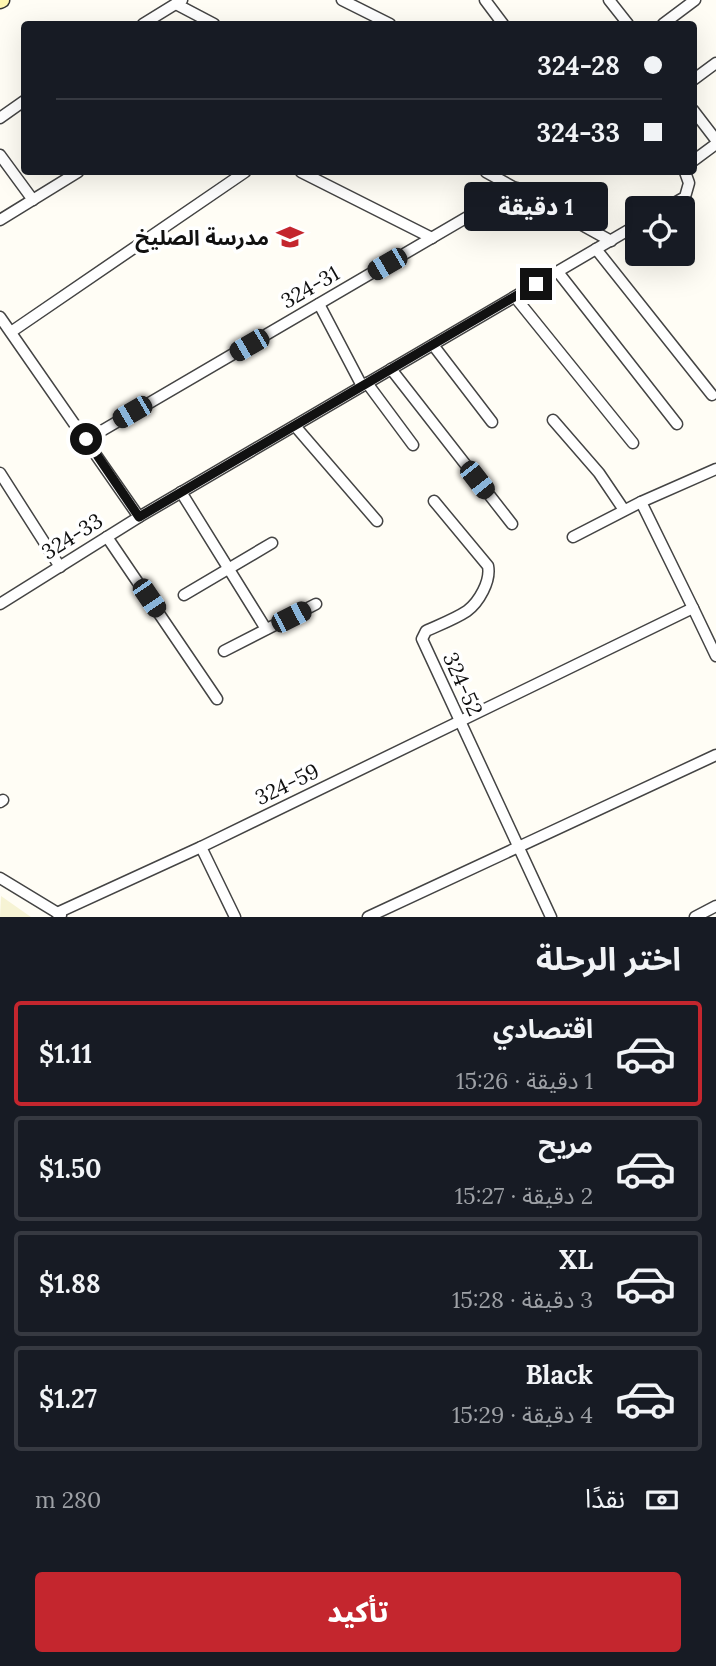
<!DOCTYPE html>
<html lang="ar">
<head>
<meta charset="utf-8">
<style>
	body { margin:0; font-family:Lora,"Noto Sans Arabic",serif; background:#242831; color:#f1f3f6; direction:rtl; height:100vh; display:flex; flex-direction:column; font-size:26px; white-space:nowrap }
	* { box-sizing:border-box; margin:0 }
	p { font-size:23px; color:#9ea1a6 }
	.icon { flex:none; width:38px; height:38px; fill:none; stroke:currentColor; stroke-width:2; stroke-linecap:round; stroke-linejoin:round }
	.map { position:relative; height:917px; overflow:hidden; direction:ltr }
	.details { display:flex; flex-direction:column; background:#171b24; flex:1 }
	.details>* { flex:none }
	.guide { position:absolute; left:21px; top:21px; width:676px; height:154px; border-radius:7px; box-shadow:0 7px 28px #0002; direction:rtl; display:grid; align-content:center; height:154px; padding:0 35px; background:#171b24 }
	.controls { position:absolute; left:625px; top:196px; display:grid; gap:14px }
	.controls a { display:grid; place-items:center; width:70px; height:70px; border-radius:7px; background:#171b24; box-shadow:0 7px 28px #0002; font-size:35px }
	.end { position:absolute; width:32px; height:32px; margin:-16px; border:9px solid #111; background:#fff; box-shadow:0 0 0 4px #fff }
	.from { border-radius:50% }
	.bubble { position:absolute; height:49px; border-radius:7px; background:#171b24; box-shadow:0 7px 28px #0002; font-size:23px; font-weight:800; line-height:49px; text-align:center; direction:rtl }
	.car { position:absolute; width:21px; height:42px; margin:-21px -10px; border-radius:9px; box-shadow:0 0 5px 2px #0007; background:linear-gradient(#222 24%,#8ab4d8 0 40%,#222 0 76%,#8ab4d8 0 86%,#222 0) }
	.guide b { display:flex; align-items:center; gap:24px; height:66px; font-size:26px }
	.guide b+b { border-top:2px solid #363941 }
	.guide i { width:18px; height:18px; background:#f1f3f6 }
	ul { padding:0; list-style:none }
	li { display:flex; align-items:center; gap:21px; height:105px; margin:0 14px 10px; padding:0 21px; border:4px solid #363941; border-radius:7px }
	li div { flex:1 }
	li b { display:block; font-size:26px }
	li em { font-style:normal; font-weight:800 }
	li.on { border-color:#c4262e }
	li>.icon { width:63px; height:63px; stroke-width:1.5 }
	h2 { padding:0 35px; font-size:32px; line-height:84px }
	.pay { display:flex; align-items:center; gap:18px; height:77px; padding:0 35px; font-size:26px }
	.pay p { margin-inline-start:auto }
	.action { display:flex; gap:14px; margin-top:auto; padding:14px 35px }
	.action a { flex:1; height:80px; border-radius:7px; background:#c4262e; color:#fff; font-size:28px; font-weight:800; line-height:80px; text-align:center }
	.map>svg:first-child { display:block }
	.farmland { fill:#f6f3d4 }
	.lines { fill:none; stroke-linecap:round; stroke-linejoin:round }
	.street-casing { stroke:#444; stroke-width:13 }
	.secondary-casing { stroke:#333; stroke-width:17 }
	.street { stroke:#fff; stroke-width:10 }
	.secondary { stroke:#fff6b0; stroke-width:14 }
	.route { stroke:#111; stroke-width:9 }
	.labels { text-anchor:middle; dominant-baseline:central; stroke-width:7; stroke-linejoin:round; paint-order:stroke }
	.poi-label { font-size:21px; font-weight:bold; fill:#111; stroke:#fff; text-anchor:end }
	.street-label { font-size:21px; fill:#111; stroke:#fff }
</style>
</head>
<body>
<div class="map">
<svg width="716" height="917" viewBox="0 0 716 917">
	<rect width="100%" height="100%" fill="#fffdf5"/>
	<!-- farmland -->
	<path class="farmland" d="M1,896L31,917H0Z"/>
	<g class="lines">
		<!-- street casing -->
		<g class="street-casing">
			<g id="street">
				<path d="M342,0L390,24"/>
				<path d="M485,0L503,24"/>
				<path d="M609,0L628,24"/>
				<path d="M176,4L214,24"/>
				<path d="M143,24L182,0"/>
				<path d="M663,24L695,0"/>
				<path d="M693,80L716,63"/>
				<path d="M693,110L716,140"/>
				<path d="M0,118L24,101"/>
				<path d="M0,155L33,200"/>
				<path d="M693,161L716,144"/>
				<path d="M301,172L432,238"/>
				<path d="M486,172L611,241"/>
				<path d="M666,208L685,197L689,183L685,172"/>
				<path d="M0,220L78,172"/>
				<path d="M596,249L712,395"/>
				<path d="M558,272L677,424"/>
				<path d="M515,297L633,443"/>
				<path d="M319,304L362,386"/>
				<path d="M0,317L139,517"/>
				<path d="M11,332L245,172"/>
				<path d="M433,345L492,422"/>
				<path d="M391,369L512,524"/>
				<path d="M367,383L413,445"/>
				<path d="M553,420L599,473L624,510"/>
				<path d="M295,426L377,521"/>
				<path d="M86,440L517,188"/>
				<path d="M0,473L60,567"/>
				<path d="M181,492L266,629"/>
				<path d="M434,501L488,566C491,581 479,602 467,611C455,619 439,625 426,631L422,639L551,917"/>
				<path d="M641,502L693,608"/>
				<path d="M107,537L217,699"/>
				<path d="M573,537L641,502L716,469"/>
				<path d="M184,595L272,543"/>
				<path d="M0,604L139,517L637,225"/>
				<path d="M224,651L316,604"/>
				<path d="M0,802L3,800"/>
				<path d="M0,878L61,915"/>
				<path d="M57,913L201,847"/>
				<path d="M235,917L201,847L693,608L716,656"/>
				<path d="M368,917L716,755"/>
				<path d="M695,917L716,906"/>
			</g>
		</g>
		<!-- secondary casing -->
		<g class="secondary-casing">
			<path id="secondary" d="M0,1L2,0"/>
		</g>
		<!-- street -->
		<use href="#street" class="street"/>
		<!-- secondary -->
		<use href="#secondary" class="secondary"/>
	</g>
	<g class="lines">
		<!-- route -->
		<path class="route" d="M86,439L139,517L536,284"/>
	</g>
	<!-- icons -->
	<defs>
		<g id="school-bare" transform="scale(2.1)"><path d="M0-5L7-2L0 1L-7-2ZM-4 1L0 2.5L4 1V4Q0 6-4 4Z" fill="#c4262e" stroke="#fff" stroke-width="2.5" paint-order="stroke"/></g>
	</defs>
	<g fill-rule="evenodd">
		<use href="#school-bare" x="290" y="237"/>
	</g>
	<g class="labels">
		<!-- poi labels -->
		<g class="poi-label">
			<text x="269" y="237">مدرسة الصليخ</text>
		</g>
		<!-- street labels -->
		<g class="street-label">
			<text transform="translate(310 287) rotate(-30)">324-31</text>
			<text transform="translate(72 536) rotate(-32)">324-33</text>
			<text transform="translate(463 684) rotate(66)">324-52</text>
			<text transform="translate(287 784) rotate(-26)">324-59</text>
		</g>
	</g>
</svg>
<div class="controls">
<a><svg class="icon" aria-label="locate" viewBox="0 0 24 24"><circle cx="12" cy="12" r="6"/><path d="M12 2v4M12 18v4M2 12h4M18 12h4"/></svg></a>
</div>
<i class="end from" style="left:86px;top:439px"></i>
<i class="end" style="left:536px;top:284px"></i>
<div class="bubble" style="left:464px;top:182px;width:144px">1 دقيقة</div>
<i class="car" style="left:387px;top:264px;rotate:240deg"></i>
<i class="car" style="left:249px;top:345px;rotate:240deg"></i>
<i class="car" style="left:132px;top:412px;rotate:240deg"></i>
<i class="car" style="left:477px;top:480px;rotate:142deg"></i>
<i class="car" style="left:149px;top:598px;rotate:146deg"></i>
<i class="car" style="left:291px;top:617px;rotate:63deg"></i>
<div class="guide">
<b><i class="from"></i>324-28</b>
<b><i></i>324-33</b>
</div>
</div>
<section class="details">
<h2>اختر الرحلة</h2>
<ul>
<li class="on"><svg class="icon" aria-label="car" viewBox="0 0 24 24"><path d="M5 17H2v-5l4-1 3-4h7l3 4 3 1v5h-3M9 17h6M6 11h13"/><circle cx="7" cy="17" r="2"/><circle cx="17" cy="17" r="2"/></svg><div><b>اقتصادي</b><p>1 دقيقة · 15:26</p></div><em>$1.11</em></li>
<li><svg class="icon" aria-label="car" viewBox="0 0 24 24"><path d="M5 17H2v-5l4-1 3-4h7l3 4 3 1v5h-3M9 17h6M6 11h13"/><circle cx="7" cy="17" r="2"/><circle cx="17" cy="17" r="2"/></svg><div><b>مريح</b><p>2 دقيقة · 15:27</p></div><em>$1.50</em></li>
<li><svg class="icon" aria-label="car" viewBox="0 0 24 24"><path d="M5 17H2v-5l4-1 3-4h7l3 4 3 1v5h-3M9 17h6M6 11h13"/><circle cx="7" cy="17" r="2"/><circle cx="17" cy="17" r="2"/></svg><div><b>XL</b><p>3 دقيقة · 15:28</p></div><em>$1.88</em></li>
<li><svg class="icon" aria-label="car" viewBox="0 0 24 24"><path d="M5 17H2v-5l4-1 3-4h7l3 4 3 1v5h-3M9 17h6M6 11h13"/><circle cx="7" cy="17" r="2"/><circle cx="17" cy="17" r="2"/></svg><div><b>Black</b><p>4 دقيقة · 15:29</p></div><em>$1.27</em></li>
</ul>
<div class="pay"><svg class="icon" aria-label="cash" viewBox="0 0 24 24"><path d="M3 7h18v10H3z"/><circle cx="12" cy="12" r="2"/></svg>نقدًا<p>280 m</p></div>
<div class="action"><a>تأكيد</a></div>
</section>
</body>
</html>
